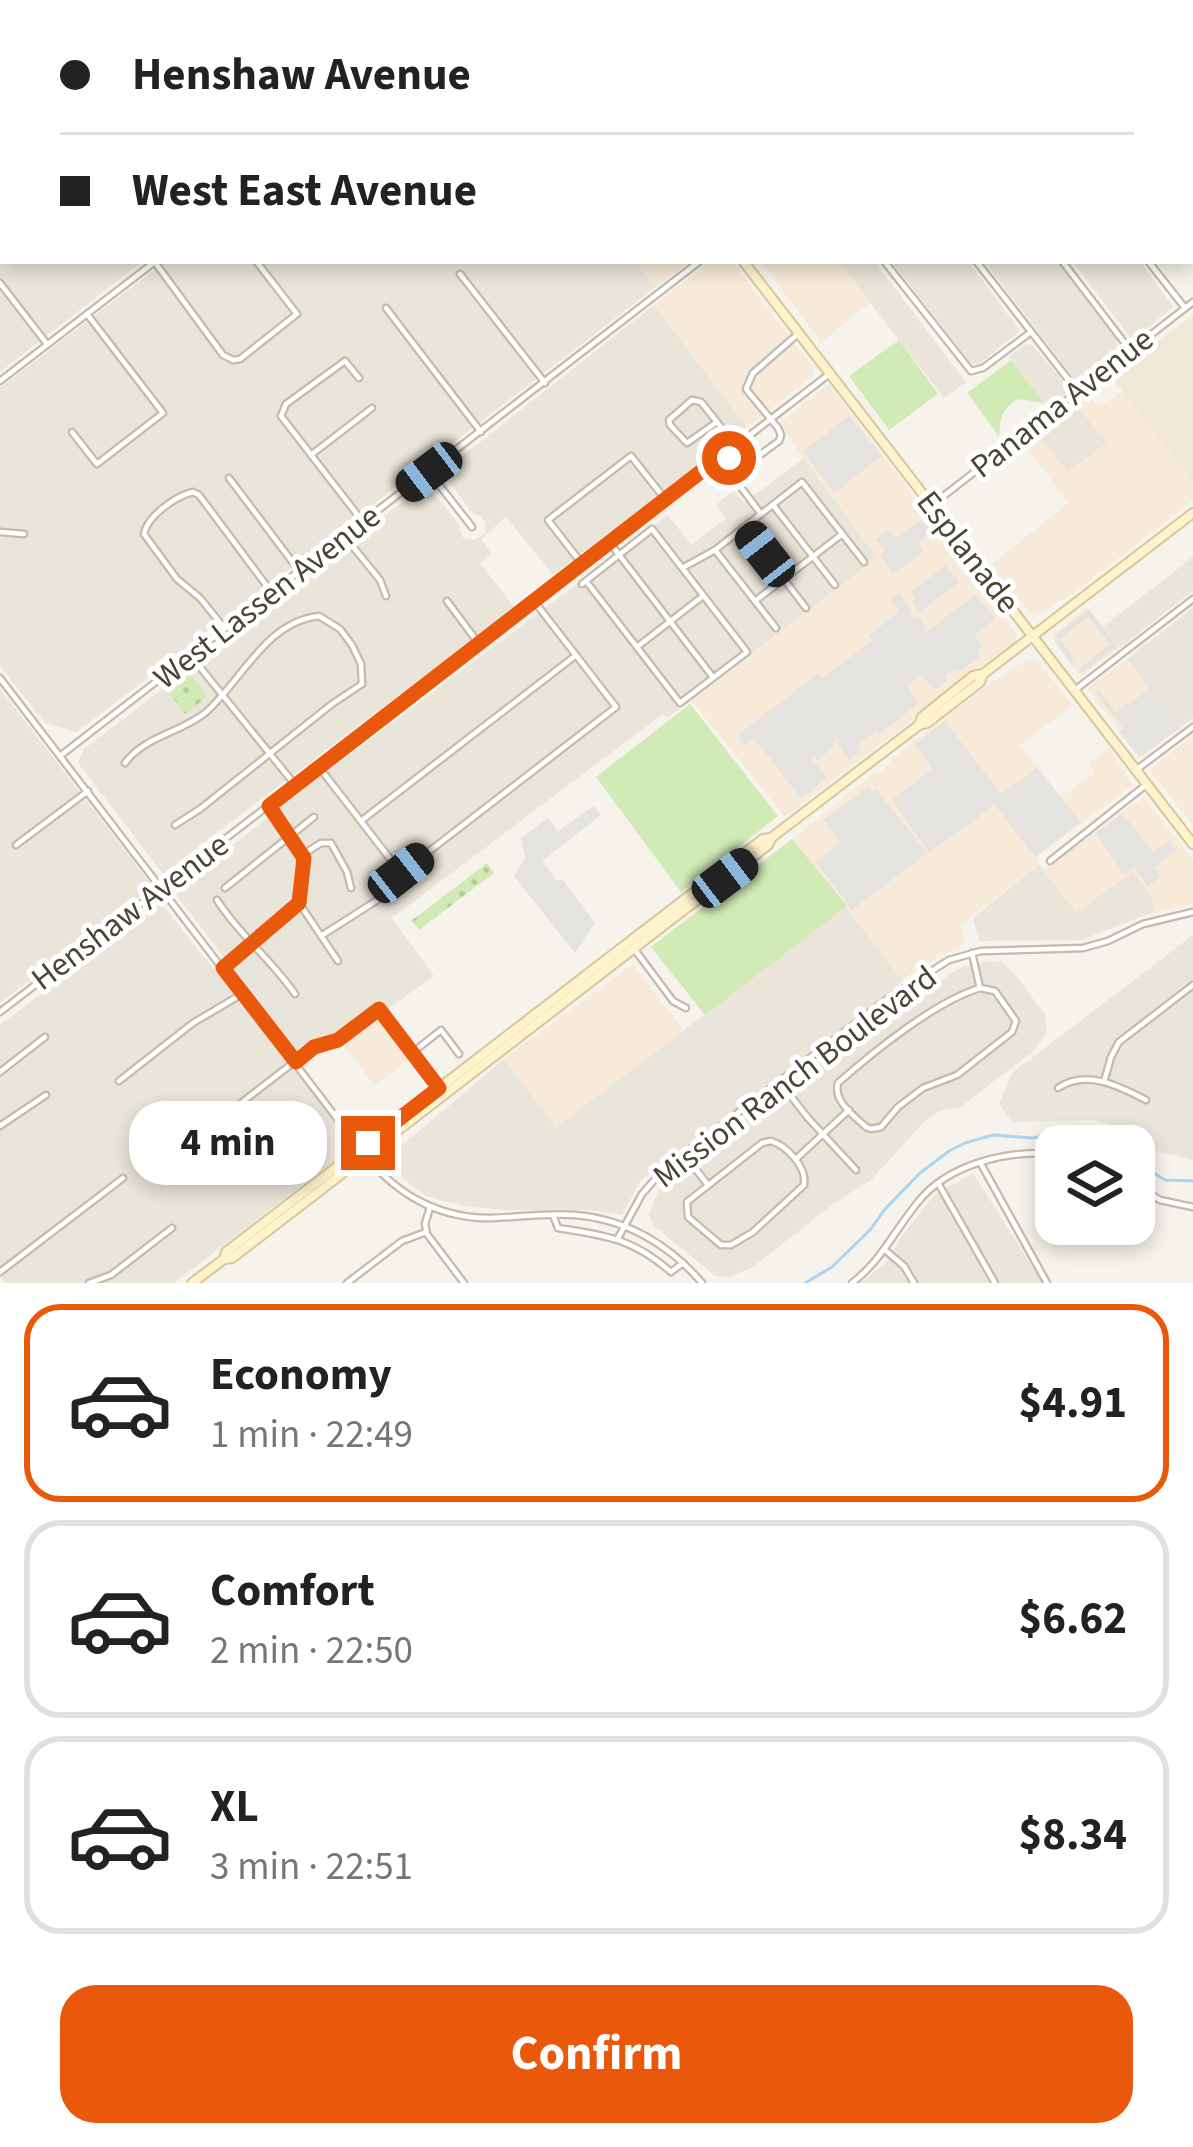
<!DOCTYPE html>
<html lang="en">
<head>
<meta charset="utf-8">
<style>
	body { margin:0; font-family:"Source Sans 3",sans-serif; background:#f6f6f6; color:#222; height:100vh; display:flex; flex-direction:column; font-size:45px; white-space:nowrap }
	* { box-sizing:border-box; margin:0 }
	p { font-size:39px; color:#767676 }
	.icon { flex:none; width:66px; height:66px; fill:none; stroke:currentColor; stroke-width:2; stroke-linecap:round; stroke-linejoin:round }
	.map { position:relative; height:1283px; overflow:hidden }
	.sheet { display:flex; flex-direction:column; background:#fff; flex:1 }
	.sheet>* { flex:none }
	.hud { position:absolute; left:0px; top:0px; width:1194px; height:264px; box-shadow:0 6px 18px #0003; display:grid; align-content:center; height:264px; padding:0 60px; background:#fff }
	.tools { position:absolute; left:1035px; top:1125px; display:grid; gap:24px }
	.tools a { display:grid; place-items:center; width:120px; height:120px; border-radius:24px; background:#fff; box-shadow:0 6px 18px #0003; font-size:60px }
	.end { position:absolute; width:54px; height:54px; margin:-27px; border:15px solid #ea580c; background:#fff; box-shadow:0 0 0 6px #fff }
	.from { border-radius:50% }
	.bubble { position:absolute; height:84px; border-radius:36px; background:#fff; box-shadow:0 6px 18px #0003; font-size:39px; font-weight:700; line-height:84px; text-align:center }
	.car { position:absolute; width:36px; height:72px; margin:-36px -18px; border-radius:15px; box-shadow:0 0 9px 3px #0007; background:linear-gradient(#222 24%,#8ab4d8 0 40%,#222 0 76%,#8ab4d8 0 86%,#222 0) }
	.hud b { display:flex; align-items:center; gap:42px; height:114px; font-size:45px }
	.hud b+b { border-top:3px solid #e0e0e0 }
	.hud i { width:30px; height:30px; background:#222 }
	ul { padding:21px 0 0; list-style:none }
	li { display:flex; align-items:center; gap:36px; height:198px; margin:0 24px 18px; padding:0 36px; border:6px solid #e0e0e0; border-radius:36px }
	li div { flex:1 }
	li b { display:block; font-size:45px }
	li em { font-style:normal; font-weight:700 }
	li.active { border-color:#ea580c }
	li>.icon { width:108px; height:108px; stroke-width:1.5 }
	.button { display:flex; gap:24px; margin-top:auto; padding:24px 60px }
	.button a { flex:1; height:138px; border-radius:36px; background:#ea580c; color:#fff; font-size:48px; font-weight:700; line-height:138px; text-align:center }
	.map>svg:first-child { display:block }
	.residential { fill:#eae5da }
	.commercial { fill:#f7ead8 }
	.education { fill:#efe8d6 }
	.grass { fill:#d2eab5 }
	.park { fill:url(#park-dots) }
	.parking { fill:#e5e3e0 }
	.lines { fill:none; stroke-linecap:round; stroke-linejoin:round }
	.stream { stroke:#a9d4f2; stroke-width:3 }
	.minor-casing { stroke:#c2bbae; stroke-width:9 }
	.secondary-casing { stroke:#d6c79b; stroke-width:12 }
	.motorway-casing { stroke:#e0a43c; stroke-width:15 }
	.minor { stroke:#fff; stroke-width:4.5 }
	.secondary { stroke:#fff3cd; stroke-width:8 }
	.motorway { stroke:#ffcf6e; stroke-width:10 }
	.route { stroke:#ea580c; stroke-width:15 }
	.labels { text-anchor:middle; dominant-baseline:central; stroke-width:10; stroke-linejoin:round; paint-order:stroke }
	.street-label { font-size:33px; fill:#4b4439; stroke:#fff }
</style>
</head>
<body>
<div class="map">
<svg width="1193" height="1283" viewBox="0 0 1193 1283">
	<defs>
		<pattern id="park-dots" width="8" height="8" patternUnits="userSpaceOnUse" patternTransform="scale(3)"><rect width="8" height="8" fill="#d2eab5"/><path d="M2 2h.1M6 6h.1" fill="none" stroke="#b6ca9c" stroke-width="1.8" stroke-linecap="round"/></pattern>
	</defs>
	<rect width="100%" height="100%" fill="#f6f3ec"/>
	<!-- residential -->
	<g class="residential">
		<path d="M0,0H473L475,3H3V168L0,170Z"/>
		<path d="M762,0H1027L1023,3H763Z"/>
		<path d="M3,178V261H143L0,372V180Z"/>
		<path d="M166,261H635L656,287L77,732L45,723L0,666V388Z"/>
		<path d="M838,261H874L966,382L944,398Z"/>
		<path d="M891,261H968L1020,331L979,364H972Z"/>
		<path d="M984,261H1056L1116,339L1118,354L1083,380H1075Z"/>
		<path d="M1072,261H1140L1173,307L1135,338H1131Z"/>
		<path d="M654,305L747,427L553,575L506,517L481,539L491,553L480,563L514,607L451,658L418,680L163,874L78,763L83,750L355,542L356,538L371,525L427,485L458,523L463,538L475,540L485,534V523L481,516L472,513L442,472Z"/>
		<path d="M1026,344L1032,345L1067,386L1065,395L1053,402L1044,403L1009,357Z"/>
		<path d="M1074,402L1107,443L1067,472L1035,432Z"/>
		<path d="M804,458L878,557L667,718L663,714L392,918L434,976L386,1010L358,1023L329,1042L313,1044L297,1053L177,896V889L300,792L668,515L691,545L726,518L716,504L734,491L744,503Z"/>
		<path d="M1193,557V591L1119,648L1103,627Z"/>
		<path d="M1193,608V718L1180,728L1127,659Z"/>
		<path d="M0,689L153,887L0,1003Z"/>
		<path d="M1039,864L1076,912L1133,871L1152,897L1154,912L1081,940L979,941L973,918Z"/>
		<path d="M161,903L318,1100L347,1138L348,1150L174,1283H6L0,1275V1025Z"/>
		<path d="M847,906L903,981L641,1180L622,1215L593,1210H502L464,1206L426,1196L389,1168L388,1157L504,1059L556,1127Z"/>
		<path d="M1193,935V1160L1149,1149L1134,1131L1092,1120L1012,1122L999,1104L1012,1073Z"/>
		<path d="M985,961L1002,962L1018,978L1045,1015L1047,1033L1033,1051L961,1107L940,1111L924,1122L872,1179L832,1205L753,1267L729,1277L715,1276L653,1225L649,1214L659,1189L681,1168L875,1021L962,967Z"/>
		<path d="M973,1173L1043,1283H860L886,1263L902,1236L934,1195Z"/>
	</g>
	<!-- commercial -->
	<g class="commercial">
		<path d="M635,261H690L656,287Z"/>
		<path d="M711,261H731L814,368L812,377L747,427L654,305Z"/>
		<path d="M761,261H838L870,303L821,342Z"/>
		<path d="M829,384L1016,633L1015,641L785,817L691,700L877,558L778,424Z"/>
		<path d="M1123,391L1193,481V500L1076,591L1034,617L990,565L1069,503L1022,442L1035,432L1067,472L1107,443L1074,402L1087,393L1098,407Z"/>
		<path d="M1087,607L1119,648L1081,676L1074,670L1052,636Z"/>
		<path d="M1127,659L1180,728L1141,757L1087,689Z"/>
		<path d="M1032,660L1039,663L1073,705L1020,745L1061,797L1095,773L1089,763L1109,749L1133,785L1036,857L1039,863L961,925L964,942L959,948L938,956L902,980L792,839L872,775L881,773L893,758L978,692L1025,661Z"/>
		<path d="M1193,735V826L1150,770Z"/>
		<path d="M1144,798L1193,861V904L1154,912L1152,897L1133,872L1076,913L1043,870L1125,810Z"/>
		<path d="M633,964L684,1031L556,1127L504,1059Z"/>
		<path d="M375,1017L382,1019L411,1059L374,1085L341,1042Z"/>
	</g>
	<!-- education -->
	<path class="education" d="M1193,315V481L1111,376Z"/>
	<!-- grass -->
	<g class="grass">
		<path d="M899,340L938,394L889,430L849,376Z"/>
		<path d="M1011,360L1044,403L1018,399C1002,409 1000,418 999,436L967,393Z"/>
		<path d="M690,704L778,816L681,892L596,777Z"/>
		<path d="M792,839L847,906L705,1015L651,947Z"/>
	</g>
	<!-- park -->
	<g class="park">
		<path d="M189,673L207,697L185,714L167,690Z"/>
		<path d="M487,863L494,873L419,930L411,921Z"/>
	</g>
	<!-- parking -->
	<g class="parking">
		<path d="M849,416L882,456L834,493L803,451Z"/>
		<path d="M918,521L937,529L918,543L923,552L893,574L880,555L885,551L876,539L888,530L896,538Z"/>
		<path d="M946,565L959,582L920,612L912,602L916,599L911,592Z"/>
		<path d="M899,593L911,610L909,612L913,618L918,616L926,628L923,631L925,633L976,594L995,619L974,635L982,647L979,650V657L959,672L955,669L945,676L948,681L934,690L921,674L907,686L919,703L879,734L876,731L859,744L861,749L849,760L837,743L840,741L837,738L832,742L835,746L817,760L813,756L812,759L827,778L801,798L754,738L745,745L737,735L818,674L822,678L872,641L869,636L899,611L890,600Z"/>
		<path d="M1089,609L1117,646L1082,673L1079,669L1110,644L1088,617L1060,639L1074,659L1070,662L1055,642L1059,639L1055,635Z"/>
		<path d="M1098,689L1116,712L1150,689L1180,728L1139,757L1119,732L1123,728L1095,692Z"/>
		<path d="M945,721L1001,794L1037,768L1081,822L1035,857L995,805L929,853L892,800L932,769L915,744Z"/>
		<path d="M868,787L872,791L876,789L927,853L852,910L816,862L840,843L824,820Z"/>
		<path d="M594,806L601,815L542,861L557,881L562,879L595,923L575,953L514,876L525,858L521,838L548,818L558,831Z"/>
		<path d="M1122,813L1153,852L1169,841L1176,850L1154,867L1161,876L1148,886L1134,867L1124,874L1096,833Z"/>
	</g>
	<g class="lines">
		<!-- stream -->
		<g class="stream">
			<path d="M1134,1161L1165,1180L1193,1181"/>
			<path d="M805,1283L832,1267L870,1230L885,1209L920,1173L949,1151L965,1143L993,1135L1033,1138L1064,1131L1085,1135L1108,1146"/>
		</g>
		<!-- minor casing -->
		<g class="minor-casing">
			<g id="minor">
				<path d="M53,0L55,3"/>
				<path d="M370,0L372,3"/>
				<path d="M827,2L828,3"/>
				<path d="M163,3L167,0"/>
				<path d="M489,3L493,0"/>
				<path d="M1035,3L1039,0"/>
				<path d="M0,110L3,114"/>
				<path d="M0,129L3,126"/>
				<path d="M1191,201L1193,203"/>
				<path d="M154,261L223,355L233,360L240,359L297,314L256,261"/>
				<path d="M884,261L971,371L983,368L1031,332"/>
				<path d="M976,261L1078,392"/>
				<path d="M1062,261L1130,350"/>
				<path d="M1148,261L1185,308"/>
				<path d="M460,274L545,383"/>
				<path d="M0,283L47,344"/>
				<path d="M386,308L481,432"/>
				<path d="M359,378L345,361L286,404L281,416L363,522"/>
				<path d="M0,381L152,264"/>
				<path d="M692,400L701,402L717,422L687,443L670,425L669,420Z"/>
				<path d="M717,422L735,446"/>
				<path d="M72,432L97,464L163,413L87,314"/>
				<path d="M726,454L734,465L742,468L779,441L781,435L778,428L746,389L753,373L799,333"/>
				<path d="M311,455L372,408"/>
				<path d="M719,458L761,514"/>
				<path d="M429,472L472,527"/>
				<path d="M229,478L300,572"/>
				<path d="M773,505L835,585"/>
				<path d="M932,505L1193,302"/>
				<path d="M744,527L806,608"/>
				<path d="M0,532L24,534"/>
				<path d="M345,537L380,580L386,596"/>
				<path d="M610,543L712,676"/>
				<path d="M715,550L776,628"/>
				<path d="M582,564L548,520L631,456L665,499"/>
				<path d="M684,567L715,550L802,482L864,562"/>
				<path d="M582,584L652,529L747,652L680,703L586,581"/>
				<path d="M447,601L479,644"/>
				<path d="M755,601L841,535"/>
				<path d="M225,629L200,598L177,579L144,534C147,516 176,496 193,492L199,495L272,593"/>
				<path d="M637,647L703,596"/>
				<path d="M191,656L296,786"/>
				<path d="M0,678L365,1155C397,1195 440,1219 492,1218C520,1217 548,1213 575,1215C626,1219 670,1245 702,1283"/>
				<path d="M1075,690L1193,599"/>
				<path d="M60,756L700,261"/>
				<path d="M125,763C145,736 180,733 205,713C242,681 265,622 319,616L340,629L352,645L361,664L362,684L332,704L200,809L175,825"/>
				<path d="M319,767L401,873L616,707L534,601"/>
				<path d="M1136,770L1193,727"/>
				<path d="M361,821L575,656"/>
				<path d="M16,845L88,791"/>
				<path d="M302,855L321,843H331L347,872L351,888"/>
				<path d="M1050,861L1147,784"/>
				<path d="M225,888L314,817"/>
				<path d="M217,900C239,935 272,960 295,994"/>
				<path d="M299,903L338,961"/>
				<path d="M321,936L379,899"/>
				<path d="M635,950L673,1001L686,1008"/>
				<path d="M972,953L980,988"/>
				<path d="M223,968L299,903L303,858L269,806"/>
				<path d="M980,988L995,991L1016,1021L1012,1032L957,1075L923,1088L898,1107L881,1127L871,1129L866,1127C853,1115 833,1101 838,1083C873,1052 936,1001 980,988Z"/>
				<path d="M0,1012L828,375"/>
				<path d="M412,1053L441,1030L459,1054"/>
				<path d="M0,1072L45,1037"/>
				<path d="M119,1081L193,1023L242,994"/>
				<path d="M779,1081L808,1118L856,1170"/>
				<path d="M1104,1082L1111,1057L1119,1042L1193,985"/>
				<path d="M1058,1088C1086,1069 1119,1086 1146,1100"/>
				<path d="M0,1126L46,1095"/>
				<path d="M771,1141C787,1146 807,1167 804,1185L753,1232L731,1245H721L688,1217L687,1202L762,1143Z"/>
				<path d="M188,1144L311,1049L338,1039L378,1009L439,1088"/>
				<path d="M684,1154L708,1185"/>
				<path d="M796,1159L849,1110"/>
				<path d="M981,1164L1047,1283"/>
				<path d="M938,1183L995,1283"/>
				<path d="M1134,1184L1160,1200L1193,1207"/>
				<path d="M430,1207L425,1224L427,1234L464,1283"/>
				<path d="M553,1215L558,1228C607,1236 632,1238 671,1272L683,1263"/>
				<path d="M618,1238L642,1194L664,1169L887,999L949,960L981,951L1083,948L1108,941L1143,924L1193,912"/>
				<path d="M885,1250L904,1266L914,1283"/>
				<path d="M0,1272L123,1178"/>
				<path d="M89,1283L111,1275L172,1228"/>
				<path d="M347,1283L402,1241L426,1232"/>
				<path d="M852,1283C881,1261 895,1230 918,1202C949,1163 1009,1150 1056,1154"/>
			</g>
		</g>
		<!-- secondary casing -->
		<g class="secondary-casing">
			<g id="secondary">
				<path d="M542,0L544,3"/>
				<path d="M743,261L1193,844"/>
				<path d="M919,724L922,717L973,676L983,674L1193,513"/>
				<path d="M224,1259L226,1252L763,839L771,838L919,725L927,723L980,682L983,674"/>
				<path d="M192,1283L224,1259L232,1258L296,1209L768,845L771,839"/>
			</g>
		</g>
		<!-- motorway casing -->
		<g class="motorway-casing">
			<g id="motorway">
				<path d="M1122,0L1125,3"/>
				<path d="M1146,0L1149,3"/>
				<path d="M1191,47L1193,49"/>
				<path d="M1191,73L1193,75"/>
			</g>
		</g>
		<!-- minor -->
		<use href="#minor" class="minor"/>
		<!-- secondary -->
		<use href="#secondary" class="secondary"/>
		<!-- motorway -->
		<use href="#motorway" class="motorway"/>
	</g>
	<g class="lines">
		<!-- route -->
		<path class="route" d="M368,1143L439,1088L379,1009L338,1040L314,1047L296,1062L223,968L299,903L304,858L269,806L725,453L729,458"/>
	</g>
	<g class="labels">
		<!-- street labels -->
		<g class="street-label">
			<text transform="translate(1062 403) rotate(-38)">Panama Avenue</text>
			<text transform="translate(968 552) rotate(52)">Esplanade</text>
			<text transform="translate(267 597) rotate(-38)">West Lassen Avenue</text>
			<text transform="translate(130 912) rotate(-37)">Henshaw Avenue</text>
			<text transform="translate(795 1077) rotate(-37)">Mission Ranch Boulevard</text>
		</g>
	</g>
</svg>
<div class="tools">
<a><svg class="icon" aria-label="layers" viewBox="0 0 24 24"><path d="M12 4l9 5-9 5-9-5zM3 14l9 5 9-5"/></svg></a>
</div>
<i class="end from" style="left:729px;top:458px"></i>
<i class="end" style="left:368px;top:1143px"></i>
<div class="bubble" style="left:129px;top:1101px;width:198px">4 min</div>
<i class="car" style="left:429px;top:472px;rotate:233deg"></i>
<i class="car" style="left:765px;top:554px;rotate:322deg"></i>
<i class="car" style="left:401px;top:873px;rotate:52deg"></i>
<i class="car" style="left:725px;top:878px;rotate:53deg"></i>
<div class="hud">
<b><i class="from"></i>Henshaw Avenue</b>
<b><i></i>West East Avenue</b>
</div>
</div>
<section class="sheet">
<ul>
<li class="active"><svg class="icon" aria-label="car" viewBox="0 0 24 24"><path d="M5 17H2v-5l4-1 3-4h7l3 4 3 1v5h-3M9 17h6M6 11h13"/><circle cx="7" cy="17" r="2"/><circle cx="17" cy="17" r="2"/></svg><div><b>Economy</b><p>1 min · 22:49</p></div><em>$4.91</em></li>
<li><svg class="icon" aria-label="car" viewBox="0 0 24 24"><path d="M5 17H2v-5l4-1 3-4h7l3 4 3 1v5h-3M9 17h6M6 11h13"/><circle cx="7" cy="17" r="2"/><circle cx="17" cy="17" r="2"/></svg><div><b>Comfort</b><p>2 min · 22:50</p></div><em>$6.62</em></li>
<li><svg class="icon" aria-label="car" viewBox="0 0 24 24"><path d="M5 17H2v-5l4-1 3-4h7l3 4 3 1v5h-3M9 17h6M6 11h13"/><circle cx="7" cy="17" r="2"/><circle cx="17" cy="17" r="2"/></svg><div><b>XL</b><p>3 min · 22:51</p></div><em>$8.34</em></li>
</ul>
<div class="button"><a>Confirm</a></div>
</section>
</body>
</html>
